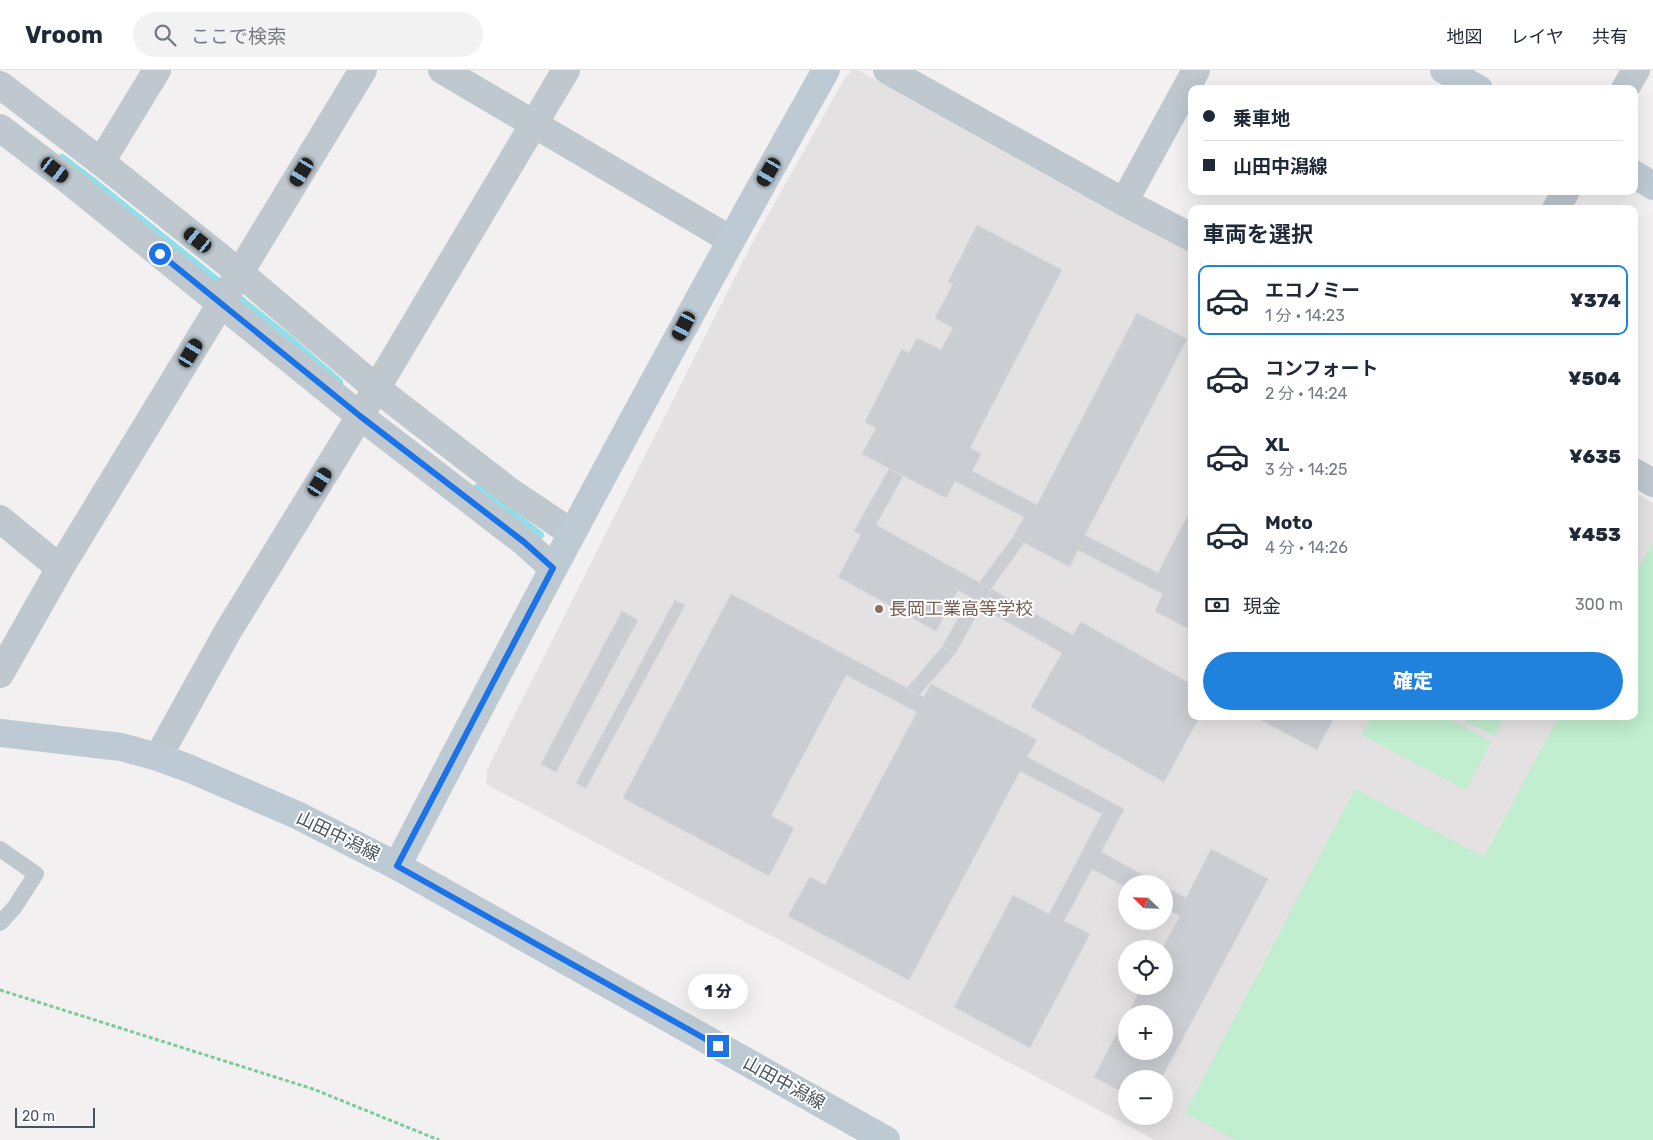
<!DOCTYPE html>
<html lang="ja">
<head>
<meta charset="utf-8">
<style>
	body { margin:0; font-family:Rubik,"Noto Sans JP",sans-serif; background:#f2f2f3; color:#1f2937; height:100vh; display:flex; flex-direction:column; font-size:19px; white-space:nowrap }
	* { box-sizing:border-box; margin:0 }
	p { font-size:16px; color:#747a83 }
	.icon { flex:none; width:28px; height:28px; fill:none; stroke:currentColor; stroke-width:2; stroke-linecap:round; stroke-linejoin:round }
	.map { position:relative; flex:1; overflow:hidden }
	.drawer { position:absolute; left:1188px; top:135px; width:450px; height:515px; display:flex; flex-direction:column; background:#fff; border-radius:10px; box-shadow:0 5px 20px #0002 }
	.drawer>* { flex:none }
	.banner { position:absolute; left:1188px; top:15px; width:450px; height:110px; border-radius:10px; box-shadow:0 5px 20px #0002; display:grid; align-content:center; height:110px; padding:0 15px; background:#fff }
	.needle { width:32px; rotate:293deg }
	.tools { position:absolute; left:1118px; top:805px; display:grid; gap:10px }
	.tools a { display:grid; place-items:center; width:55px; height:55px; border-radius:50%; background:#fff; box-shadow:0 5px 20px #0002; font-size:25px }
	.scale { position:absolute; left:15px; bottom:12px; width:80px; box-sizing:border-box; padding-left:5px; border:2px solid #48555d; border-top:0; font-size:14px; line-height:18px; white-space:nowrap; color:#48555d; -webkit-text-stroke:4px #fff; paint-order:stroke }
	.end { position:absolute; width:22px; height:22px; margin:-11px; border:6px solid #1a73e8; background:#fff; box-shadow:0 0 0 2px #fff }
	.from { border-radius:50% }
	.bubble { position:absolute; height:35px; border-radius:18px; background:#fff; box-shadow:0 5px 20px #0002; font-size:16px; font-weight:800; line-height:35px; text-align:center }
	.car { position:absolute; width:15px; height:30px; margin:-15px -8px; border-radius:6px; box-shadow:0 0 4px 1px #0007; background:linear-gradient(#222 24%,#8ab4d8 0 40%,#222 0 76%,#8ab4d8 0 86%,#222 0) }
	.banner b { display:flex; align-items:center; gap:18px; height:48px; font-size:19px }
	.banner b+b { border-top:1px solid #e0e1e3 }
	.banner i { width:12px; height:12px; background:#1f2937 }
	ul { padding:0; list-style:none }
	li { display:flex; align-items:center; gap:15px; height:70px; margin:0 10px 8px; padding:0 5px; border:2px solid transparent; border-radius:10px }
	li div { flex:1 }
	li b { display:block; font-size:19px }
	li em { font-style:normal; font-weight:800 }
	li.on { border-color:#2082dd }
	li>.icon { width:45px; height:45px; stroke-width:1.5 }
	h2 { padding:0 15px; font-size:22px; line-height:60px }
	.pay { display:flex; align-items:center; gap:12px; height:55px; padding:0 15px; font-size:19px }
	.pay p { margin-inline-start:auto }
	.button { display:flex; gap:10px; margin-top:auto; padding:10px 15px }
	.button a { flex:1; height:58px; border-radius:30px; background:#2082dd; color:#fff; font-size:20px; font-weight:800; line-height:58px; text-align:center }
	header { display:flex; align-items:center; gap:30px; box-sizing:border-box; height:70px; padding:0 25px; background:#fff; border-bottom:1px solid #e0e1e3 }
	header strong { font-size:24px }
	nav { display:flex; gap:28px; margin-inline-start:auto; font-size:18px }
	.search { width:350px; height:45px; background:#f2f2f3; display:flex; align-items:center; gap:12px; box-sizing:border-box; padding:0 18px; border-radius:28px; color:#747a83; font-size:19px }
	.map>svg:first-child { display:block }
	.education { fill:#e3e1e2; fill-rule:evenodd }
	.green { fill:#c0eece }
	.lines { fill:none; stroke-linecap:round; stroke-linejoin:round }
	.stream { stroke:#8fdee9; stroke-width:8 }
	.building { fill:#caced2; stroke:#d4d7db }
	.path { stroke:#79cb9c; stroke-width:3; stroke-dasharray:4 2.5; stroke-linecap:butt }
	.lane { stroke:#bec8ce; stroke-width:16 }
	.street { stroke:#bec8ce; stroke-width:28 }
	.secondary { stroke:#becad3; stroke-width:28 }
	.route { stroke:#1a73e8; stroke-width:6 }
	.education-dot { fill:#8d6e63; stroke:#fff; stroke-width:2 }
	.labels { text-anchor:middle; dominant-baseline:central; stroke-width:4; stroke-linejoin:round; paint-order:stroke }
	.education-label { font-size:18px; fill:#785e54; stroke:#fff; text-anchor:start }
	.street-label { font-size:18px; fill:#48555d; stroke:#fff }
</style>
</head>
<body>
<header>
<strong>Vroom</strong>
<div class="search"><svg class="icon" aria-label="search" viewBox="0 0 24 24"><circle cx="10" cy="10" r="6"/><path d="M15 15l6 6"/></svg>ここで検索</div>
<nav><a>地図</a><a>レイヤ</a><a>共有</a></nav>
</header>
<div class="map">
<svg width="1653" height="1070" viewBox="0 0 1653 1070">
	<rect width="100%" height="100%" fill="#f2f0f0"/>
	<!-- education -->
	<path class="education" d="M852,0H858L1191,181V646H1634V422L1653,433V1070H1155L486,714L487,700L749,179L843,11ZM1126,814H1164V851H1126ZM1126,879H1164V916H1126ZM1126,944H1164V981H1126ZM1126,1009H1164V1046H1126Z"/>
	<!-- green -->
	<g class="green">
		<path d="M1653,472V1070H1236L1185,1043L1355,719L1484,787L1559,646H1634V508Z"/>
		<path d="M1372,646H1444L1491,672L1466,720L1362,665Z"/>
		<path d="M1456,646H1504L1494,666Z"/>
	</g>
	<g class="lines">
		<!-- stream -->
		<g class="stream">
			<path d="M62,88L95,113L287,267L339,312"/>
			<path d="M477,418L540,465"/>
		</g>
	</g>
	<!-- building -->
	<g class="building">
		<path d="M977,155L1062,200L970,378L981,384L972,401L1037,435L1137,243L1187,269L1085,465L1158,503L1191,439V560L1155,541L1163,524L1078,480L1070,497L1013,467L1024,447L955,411L946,428L862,384L876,358L865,352L902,279L909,283L917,268L941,280L953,258L935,248L953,214L948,212Z"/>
		<path d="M889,399L903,406L876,455L991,519L955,584L942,577L970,527L958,520L936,561L838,507L861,465L854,461Z"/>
		<path d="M1013,467L1024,473L991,519L979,513Z"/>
		<path d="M991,519L1073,565L1081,552L1191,614V646H1200L1164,712L1031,637L1062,583L981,537Z"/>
		<path d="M731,524L924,627L931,614L1037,670L1027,687L1124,739L1101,782L1160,814H1126V817L1092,799L1064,851L1090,864L1030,978L954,937L1013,825L1049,844L1102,744L1020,701L909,910L788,846L810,807L825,815L917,642L846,605L771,746L794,758L769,806L623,728Z"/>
		<path d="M675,530L685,535L586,718L576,713Z"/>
		<path d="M622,541L638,550L556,702L541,694Z"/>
		<path d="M942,577L955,584L919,625L907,618Z"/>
		<path d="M1254,646H1335L1317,680Z"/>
		<path d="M1211,779L1268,809L1161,1009H1126V1024L1094,1007L1126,946V981H1164V944H1128L1142,916H1164V879H1162L1180,846L1164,837V816L1186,828Z"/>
	</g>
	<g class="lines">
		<!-- path -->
		<path class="path" d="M0,920L313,1019L439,1070"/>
		<!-- lane -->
		<path class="lane" d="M0,779L36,804L14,838L0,853"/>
		<!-- street -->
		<g class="street">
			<path d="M442,0L731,170"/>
			<path d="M887,0L1124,132L1191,167"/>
			<path d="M0,15L101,92L240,203L376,318L512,423L572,463"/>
			<path d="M1625,19L1636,0"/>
			<path d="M0,58L67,109L360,346L524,472L553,498"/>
			<path d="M101,92L157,0"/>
			<path d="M1124,132L1196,0"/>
			<path d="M1556,139L1566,121"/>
			<path d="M1634,402L1653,413"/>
			<path d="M0,449L60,498"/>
			<path d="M0,604L60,498L363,0"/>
			<path d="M158,687L228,561L360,346L566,0"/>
		</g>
		<!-- secondary -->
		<g class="secondary">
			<path d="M1444,0L1479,19"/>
			<path d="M1634,104L1653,116"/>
			<path d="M0,663L121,677L158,687L188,698L297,745L397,796L886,1070"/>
			<path d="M397,796C536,528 678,263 826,0"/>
		</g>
	</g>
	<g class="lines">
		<!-- route -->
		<path class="route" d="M160,184L360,346L524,472L553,498L397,796L718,976"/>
	</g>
	<!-- markers -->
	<circle class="education-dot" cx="879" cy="539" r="5"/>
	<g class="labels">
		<!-- education labels -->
		<g class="education-label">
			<text x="889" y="539">長岡工業高等学校</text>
		</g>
		<!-- street labels -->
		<g class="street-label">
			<text transform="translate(338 766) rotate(26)">山田中潟線</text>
			<text transform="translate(784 1013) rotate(29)">山田中潟線</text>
		</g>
	</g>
</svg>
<div class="tools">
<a><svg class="needle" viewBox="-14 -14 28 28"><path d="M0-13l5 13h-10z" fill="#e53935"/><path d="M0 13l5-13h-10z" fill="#747a83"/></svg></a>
<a><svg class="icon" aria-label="locate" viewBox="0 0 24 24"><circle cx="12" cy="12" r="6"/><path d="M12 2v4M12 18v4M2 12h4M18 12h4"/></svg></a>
<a>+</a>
<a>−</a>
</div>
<div class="scale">20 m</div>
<i class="end from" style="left:160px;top:184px"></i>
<i class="end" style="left:718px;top:976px"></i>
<div class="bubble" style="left:688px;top:904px;width:60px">1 分</div>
<i class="car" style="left:55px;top:100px;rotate:128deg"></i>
<i class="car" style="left:302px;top:102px;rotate:211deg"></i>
<i class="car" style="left:769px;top:102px;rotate:210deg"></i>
<i class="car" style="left:198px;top:170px;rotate:309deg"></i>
<i class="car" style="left:684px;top:256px;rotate:208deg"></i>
<i class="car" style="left:191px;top:283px;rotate:31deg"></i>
<i class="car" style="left:320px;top:412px;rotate:32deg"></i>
<div class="banner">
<b><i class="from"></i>乗車地</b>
<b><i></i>山田中潟線</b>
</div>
<section class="drawer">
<h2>車両を選択</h2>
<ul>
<li class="on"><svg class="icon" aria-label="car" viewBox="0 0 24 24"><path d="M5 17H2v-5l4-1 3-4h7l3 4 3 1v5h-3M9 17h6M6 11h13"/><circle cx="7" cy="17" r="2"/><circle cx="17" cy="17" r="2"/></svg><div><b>エコノミー</b><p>1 分 · 14:23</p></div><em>¥374</em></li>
<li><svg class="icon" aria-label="car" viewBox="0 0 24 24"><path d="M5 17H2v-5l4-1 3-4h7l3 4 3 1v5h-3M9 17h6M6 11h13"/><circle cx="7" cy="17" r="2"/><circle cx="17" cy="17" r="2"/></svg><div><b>コンフォート</b><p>2 分 · 14:24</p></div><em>¥504</em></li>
<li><svg class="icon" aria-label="car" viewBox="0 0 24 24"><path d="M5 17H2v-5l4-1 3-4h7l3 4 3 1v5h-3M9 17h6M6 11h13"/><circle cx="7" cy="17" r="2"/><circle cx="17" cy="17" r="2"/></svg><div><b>XL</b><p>3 分 · 14:25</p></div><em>¥635</em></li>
<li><svg class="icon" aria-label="car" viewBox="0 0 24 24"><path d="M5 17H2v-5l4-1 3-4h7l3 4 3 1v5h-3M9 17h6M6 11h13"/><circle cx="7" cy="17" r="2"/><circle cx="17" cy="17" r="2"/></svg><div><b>Moto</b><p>4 分 · 14:26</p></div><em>¥453</em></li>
</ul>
<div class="pay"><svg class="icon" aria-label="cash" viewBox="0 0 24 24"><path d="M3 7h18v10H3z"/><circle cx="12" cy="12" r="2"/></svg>現金<p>300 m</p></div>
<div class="button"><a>確定</a></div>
</section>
</div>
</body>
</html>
